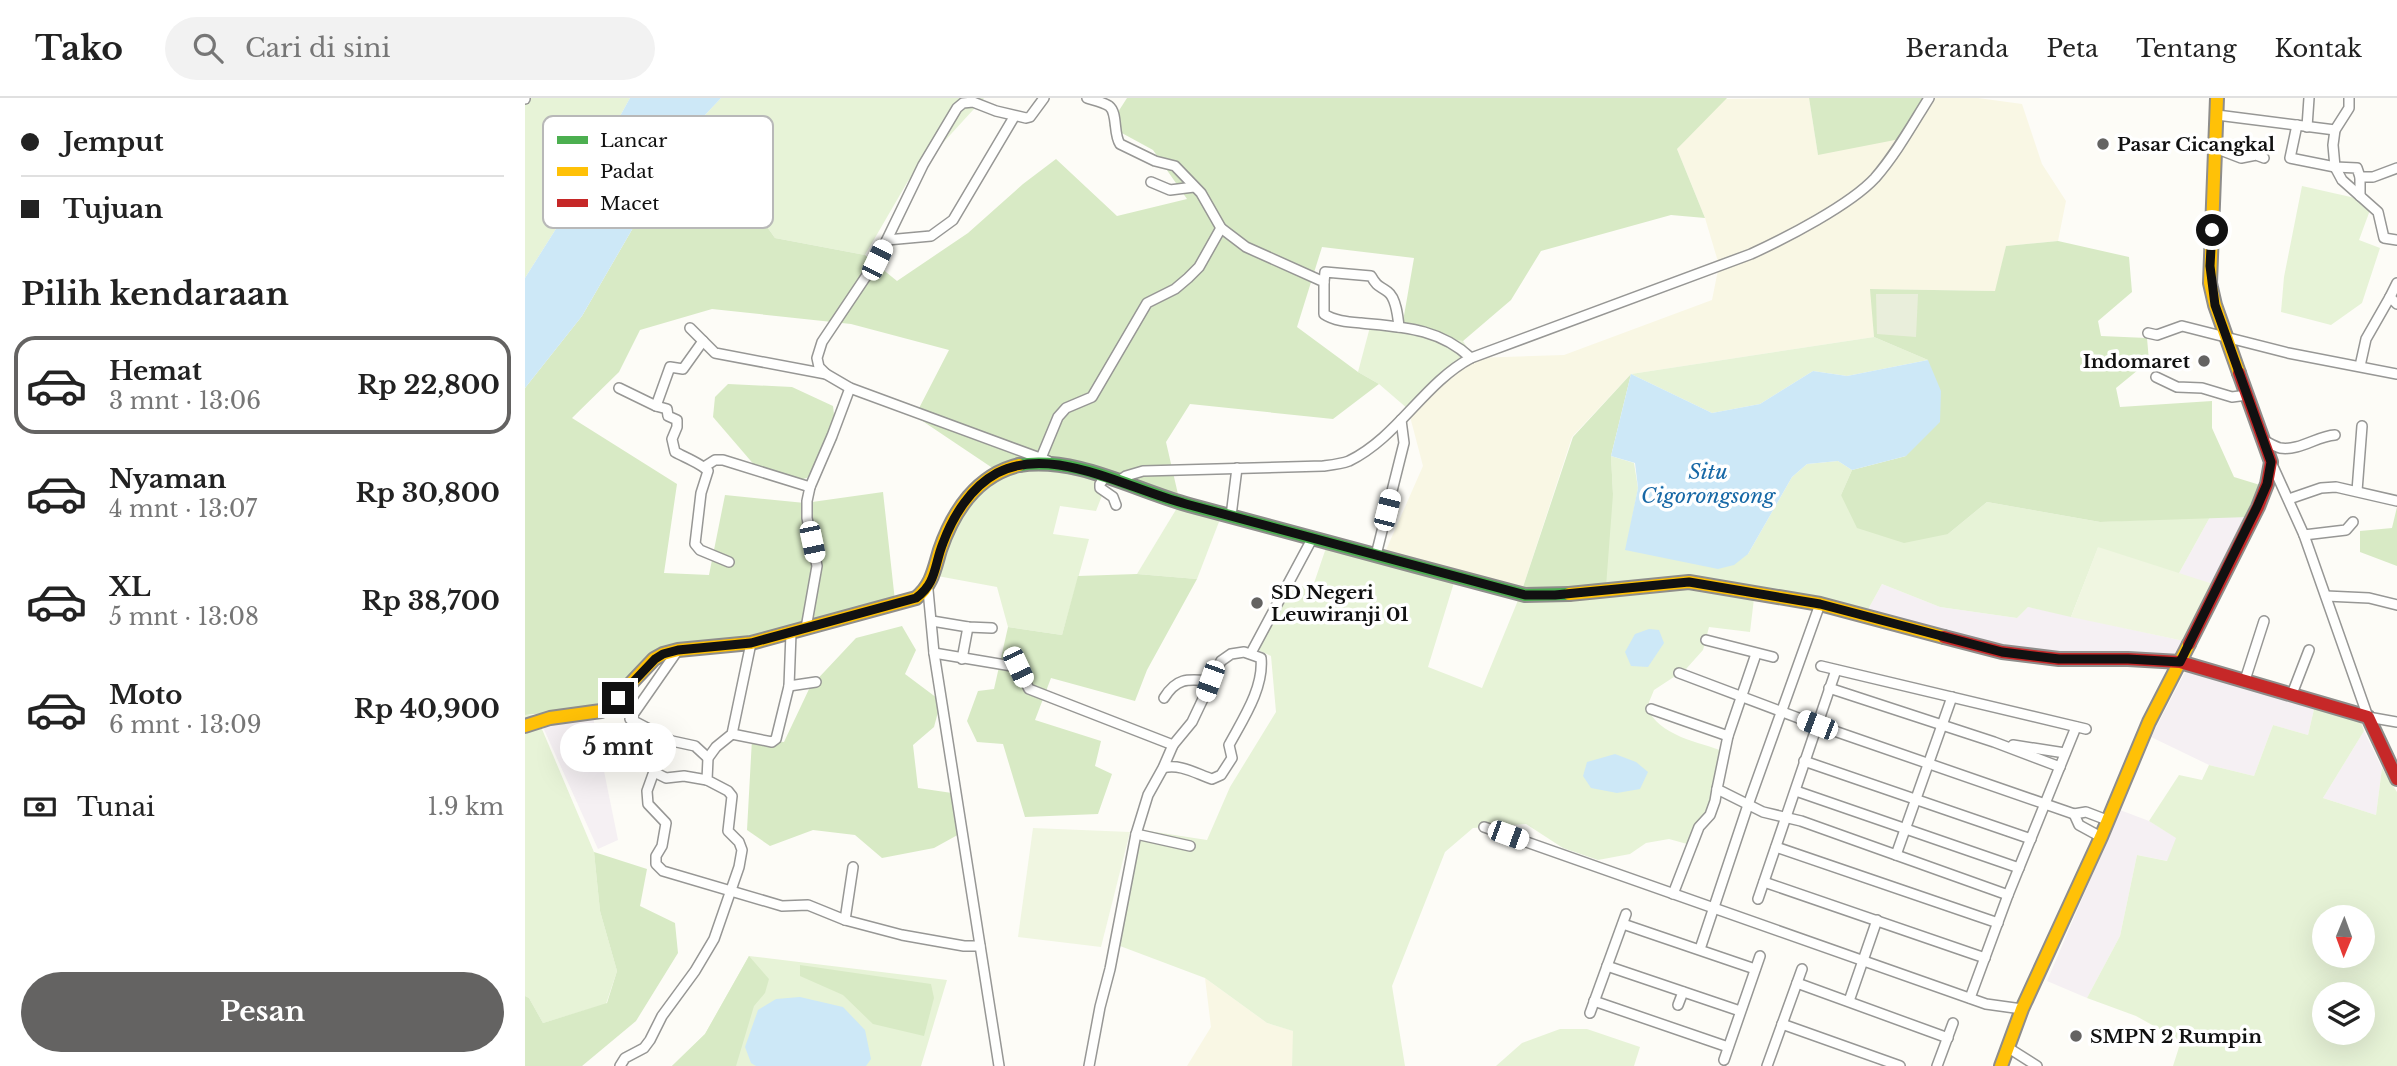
<!DOCTYPE html>
<html lang="id">
<head>
<meta charset="utf-8">
<style>
	body { margin:0; font-family:"Libre Baskerville",serif; background:#f2f2f2; color:#222; height:100vh; display:flex; flex-direction:column; font-size:26px; white-space:nowrap }
	* { box-sizing:border-box; margin:0 }
	p { font-size:23px; color:#767676 }
	.icon { flex:none; width:38px; height:38px; fill:none; stroke:currentColor; stroke-width:2; stroke-linecap:round; stroke-linejoin:round }
	.map { position:relative; flex:1; overflow:hidden }
	.drawer { display:flex; flex-direction:column; background:#fff; width:525px }
	.drawer>* { flex:none }
	.top-card { display:grid; align-content:center; height:154px; padding:0 21px; background:#fff }
	.needle { width:46px; rotate:181deg }
	.controls { position:absolute; left:1787px; top:807px; display:grid; gap:14px }
	.controls a { display:grid; place-items:center; width:63px; height:63px; border-radius:50%; background:#fff; box-shadow:0 7px 28px #0002; font-size:35px }
	.end { position:absolute; width:32px; height:32px; margin:-16px; border:9px solid #111; background:#fff; box-shadow:0 0 0 4px #fff }
	.from { border-radius:50% }
	.bubble { position:absolute; height:49px; border-radius:24px; background:#fff; box-shadow:0 7px 28px #0002; font-size:23px; font-weight:800; line-height:49px; text-align:center }
	.car { position:absolute; width:21px; height:42px; margin:-21px -10px; border-radius:9px; box-shadow:0 0 5px 2px #0007; background:linear-gradient(#fff 24%,#345 0 40%,#fff 0 76%,#345 0 86%,#fff 0) }
	.top-card b { display:flex; align-items:center; gap:24px; height:66px; font-size:26px }
	.top-card b+b { border-top:2px solid #e0e0e0 }
	.top-card i { width:18px; height:18px; background:#222 }
	ul { padding:0; list-style:none }
	li { display:flex; align-items:center; gap:21px; height:98px; margin:0 14px 10px; padding:0 7px; border:4px solid transparent; border-radius:21px }
	li div { flex:1 }
	li b { display:block; font-size:26px }
	li em { font-style:normal; font-weight:800 }
	li.selected { border-color:#646362 }
	li>.icon { width:63px; height:63px; stroke-width:1.5 }
	h2 { padding:0 21px; font-size:32px; line-height:84px }
	.pay { display:flex; align-items:center; gap:18px; height:77px; padding:0 21px; font-size:26px }
	.pay p { margin-inline-start:auto }
	.action { display:flex; gap:14px; margin-top:auto; padding:14px 21px }
	.action a { flex:1; height:80px; border-radius:42px; background:#646362; color:#fff; font-size:28px; font-weight:800; line-height:80px; text-align:center }
	header { display:flex; align-items:center; gap:42px; box-sizing:border-box; height:98px; padding:0 35px; background:#fff; border-bottom:2px solid #e0e0e0 }
	header strong { font-size:33px }
	nav { display:flex; gap:38px; margin-inline-start:auto; font-size:24px }
	.search { width:490px; height:63px; background:#f2f2f2; display:flex; align-items:center; gap:18px; box-sizing:border-box; padding:0 24px; border-radius:38px; color:#767676; font-size:26px }
	main { display:flex; flex:1; min-height:0 }
	.map>svg:first-child { display:block }
	.industrial { fill:#f5f0f3 }
	.farmland { fill:#f9f7e4 }
	.green { fill:#e7f3d7; fill-rule:evenodd }
	.forest { fill:#d8eac5 }
	.cemetery { fill:#e9eedb }
	.pitch { fill:#f0f6e1 }
	.water { fill:#cde8f7 }
	.lines { fill:none; stroke-linecap:round; stroke-linejoin:round }
	.street-casing { stroke:#979795; stroke-width:12 }
	.fast-casing { stroke:#8e8d8b; stroke-width:16 }
	.slow-casing { stroke:#8e8d8b; stroke-width:16 }
	.jam-casing { stroke:#8e8d8b; stroke-width:16 }
	.street { stroke:#fffffe; stroke-width:9 }
	.fast { stroke:#4caf50; stroke-width:12 }
	.slow { stroke:#ffc107; stroke-width:12 }
	.jam { stroke:#c62828; stroke-width:12 }
	.route { stroke:#111; stroke-width:9 }
	.poi-dot { fill:#646362; stroke:#fff; stroke-width:2.5 }
	.labels { text-anchor:middle; dominant-baseline:central; stroke-width:7; stroke-linejoin:round; paint-order:stroke }
	.poi-label { font-size:19px; font-weight:bold; fill:#111; stroke:#fff; text-anchor:start }
	.water-label { font-size:21px; font-style:italic; fill:#1768a6; stroke:#fff }
	.key { fill:#fff; stroke:#b8b8b8; stroke-width:2 }
	.key-label { font-size:19px; fill:#111 }
</style>
</head>
<body>
<header>
<strong>Tako</strong>
<div class="search"><svg class="icon" aria-label="search" viewBox="0 0 24 24"><circle cx="10" cy="10" r="6"/><path d="M15 15l6 6"/></svg>Cari di sini</div>
<nav><a>Beranda</a><a>Peta</a><a>Tentang</a><a>Kontak</a></nav>
</header>
<main>
<section class="drawer">
<div class="top-card">
<b><i class="from"></i>Jemput</b>
<b><i></i>Tujuan</b>
</div>
<h2>Pilih kendaraan</h2>
<ul>
<li class="selected"><svg class="icon" aria-label="car" viewBox="0 0 24 24"><path d="M5 17H2v-5l4-1 3-4h7l3 4 3 1v5h-3M9 17h6M6 11h13"/><circle cx="7" cy="17" r="2"/><circle cx="17" cy="17" r="2"/></svg><div><b>Hemat</b><p>3 mnt · 13:06</p></div><em>Rp 22,800</em></li>
<li><svg class="icon" aria-label="car" viewBox="0 0 24 24"><path d="M5 17H2v-5l4-1 3-4h7l3 4 3 1v5h-3M9 17h6M6 11h13"/><circle cx="7" cy="17" r="2"/><circle cx="17" cy="17" r="2"/></svg><div><b>Nyaman</b><p>4 mnt · 13:07</p></div><em>Rp 30,800</em></li>
<li><svg class="icon" aria-label="car" viewBox="0 0 24 24"><path d="M5 17H2v-5l4-1 3-4h7l3 4 3 1v5h-3M9 17h6M6 11h13"/><circle cx="7" cy="17" r="2"/><circle cx="17" cy="17" r="2"/></svg><div><b>XL</b><p>5 mnt · 13:08</p></div><em>Rp 38,700</em></li>
<li><svg class="icon" aria-label="car" viewBox="0 0 24 24"><path d="M5 17H2v-5l4-1 3-4h7l3 4 3 1v5h-3M9 17h6M6 11h13"/><circle cx="7" cy="17" r="2"/><circle cx="17" cy="17" r="2"/></svg><div><b>Moto</b><p>6 mnt · 13:09</p></div><em>Rp 40,900</em></li>
</ul>
<div class="pay"><svg class="icon" aria-label="cash" viewBox="0 0 24 24"><path d="M3 7h18v10H3z"/><circle cx="12" cy="12" r="2"/></svg>Tunai<p>1.9 km</p></div>
<div class="action"><a>Pesan</a></div>
</section>
<div class="map">
<svg width="1872" height="968" viewBox="0 0 1872 968">
	<rect width="100%" height="100%" fill="#fdfcf7"/>
	<!-- industrial -->
	<g class="industrial">
		<path d="M1685,419H1723L1688,486L1653,477Z"/>
		<path d="M1357,486L1415,509L1492,520L1503,509L1659,543L1654,556L1638,558L1508,552L1340,517Z"/>
		<path d="M1661,572L1790,607L1783,637L1748,627L1729,678L1684,667L1626,639Z"/>
		<path d="M68,619L93,742L73,751L17,627Z"/>
		<path d="M1839,633L1857,670L1851,717L1798,700Z"/>
		<path d="M1595,712L1624,723L1652,740L1643,763L1612,757L1595,838L1562,900L1522,883Z"/>
	</g>
	<!-- farmland -->
	<g class="farmland">
		<path d="M1284,0L1293,57L1401,0H1453L1497,6L1517,66L1541,103L1533,143L1481,148L1471,193L1346,191L1349,239L1106,276L1047,339L996,495L858,459L898,368L883,311L949,260L1039,257L1187,202L1194,167L1180,120L1152,51L1199,1Z"/>
		<path d="M680,880L742,925L769,933L767,968H662L686,929Z"/>
	</g>
	<!-- green -->
	<g class="green">
		<path d="M0,0H105L46,107L0,180Z"/>
		<path d="M196,0H459L383,83L340,157L250,140L220,98L180,17Z"/>
		<path d="M1777,88L1848,104L1834,142L1855,150L1837,205L1806,227L1756,214L1759,179Z"/>
		<path d="M845,229L938,243L949,260L883,311L854,286L833,274Z"/>
		<path d="M1349,239L1403,262L1322,278L1288,273L1235,306L1187,315L1106,276Z"/>
		<path d="M1086,358L1109,365L1113,390L1101,452L1223,456L1267,379L1282,366L1313,363L1327,372L1316,397L1423,436L1462,404L1575,424L1685,419L1653,477L1573,450L1546,519L1503,509L1492,520L1415,509L1357,486L1340,517L1230,492L1225,534L1184,529L1178,552L1161,571L1129,592L1122,609C1133,638 1174,644 1201,654L1173,749L1144,741L1121,745L1105,756L1073,762L1038,750L1001,726L948,730L920,754L867,888L880,968H767L768,933L742,925L680,880L587,845L617,732L682,742L705,689L751,614L746,558L729,550L762,484L787,491L803,444L931,478L903,569L957,590L996,495L1088,396Z"/>
		<path d="M494,365L585,377L571,413L535,408L528,436L564,441L537,537L483,529L472,489L407,477L449,385Z"/>
		<path d="M655,405L697,416L672,481L612,476Z"/>
		<path d="M1790,607L1835,621L1839,633L1798,700L1851,717L1857,670L1872,694V968H1648L1656,943L1611,918L1562,900L1595,838L1612,757L1642,763L1651,740L1624,723L1654,677L1677,682L1684,667L1729,678L1748,627L1783,637ZM1799,819H1838V858H1799ZM1799,896H1838V934H1799Z"/>
		<path d="M0,617H11L69,754L75,813L92,873L81,906L18,925L4,900L0,898Z"/>
		<path d="M224,858L422,882L396,968H147L180,936Z"/>
		<path d="M1035,931H1062L1115,949L1109,968H971L997,945Z"/>
	</g>
	<!-- forest -->
	<g class="forest">
		<path d="M602,0H1202L1152,51L1180,120L1146,117L1016,153L986,202L938,243L876,235L889,160L797,149L772,229L833,274L854,286L808,321L665,306L641,344L655,405L527,365L469,371L390,318L424,252L326,226L187,211L115,232L94,274L47,320L152,386L139,475L184,477L200,397L280,405L358,394L370,503L239,539L140,554L98,598L71,610L0,617V290L57,218L123,104L180,17L220,98L250,140L340,157L372,183L443,135L498,86L531,61L592,118L662,101L628,52L584,28Z"/>
		<path d="M1284,0H1401L1375,41L1293,57Z"/>
		<path d="M1533,143L1604,159L1607,194L1573,223L1576,238L1622,240L1624,263L1591,290L1595,309L1687,303V330L1709,379L1735,387L1723,419L1575,424L1462,404L1423,436L1379,445L1332,430L1316,397L1327,372L1381,358L1403,262L1349,239L1345,191L1470,193L1481,148Z"/>
		<path d="M1106,276L1086,358L1088,396L1081,489L996,495L1048,339Z"/>
		<path d="M203,286L267,289L308,308L312,342L282,380L260,385L231,369L188,319L190,299Z"/>
		<path d="M1872,409V468L1835,454V433L1867,430Z"/>
		<path d="M612,476L672,481L622,572L610,603L526,580L510,622L576,643L570,668L587,676L573,716L500,719L478,646L452,644L442,623L453,593L469,591L483,529L537,537L553,478Z"/>
		<path d="M377,528L391,552L380,576L416,603L409,629L388,647L393,690L427,695L438,734L409,750L357,760L330,737L288,732L245,748L222,732L227,641L259,644L285,589L331,540Z"/>
		<path d="M69,754L122,771L115,808L150,825L153,855L111,923L57,968H0V898L4,900L18,925L82,905L92,873L75,813Z"/>
		<path d="M224,858L244,881L240,895L229,908L211,968H147L180,936Z"/>
		<path d="M275,867L406,886L409,900L399,938L348,926L318,897L275,878Z"/>
	</g>
	<!-- cemetery -->
	<path class="cemetery" d="M1351,196H1393L1391,239L1352,236Z"/>
	<!-- pitch -->
	<g class="pitch">
		<path d="M1573,449L1688,486L1659,543L1546,519Z"/>
		<path d="M508,730L605,734L576,849L493,839Z"/>
	</g>
	<!-- water -->
	<g class="water">
		<path d="M105,0H196L180,17L123,104L57,218L0,290V180L46,107Z"/>
		<path d="M1403,262L1416,293L1415,324L1381,358L1327,372L1313,363L1282,366L1267,379L1223,456L1209,467L1193,471L1100,452L1113,390L1110,365L1086,358L1106,276L1187,315L1235,306L1288,273L1322,278Z"/>
		<path d="M1124,531L1134,532L1139,545L1123,569L1106,568L1100,554L1110,536Z"/>
		<path d="M1090,656L1111,664L1123,674L1115,691L1092,695L1066,690L1058,678L1062,664Z"/>
		<path d="M275,899L318,909L340,932L346,961L341,968H231L226,965L220,949L233,912L251,901Z"/>
	</g>
	<g class="lines">
		<!-- street casing -->
		<g class="street-casing">
			<g id="street">
				<path d="M562,0C568,2 578,4 584,8C593,15 588,36 595,46L630,63L650,68L676,95L696,130L721,149L799,184V216C809,223 824,224 836,225C877,229 914,230 946,260"/>
				<path d="M1824,0V10L1810,32L1808,47L1810,69L1817,82L1853,114L1859,140L1872,142"/>
				<path d="M0,1V0"/>
				<path d="M1692,17L1810,32"/>
				<path d="M1772,27L1765,60L1810,69L1832,70L1835,79V98"/>
				<path d="M1782,29L1784,0"/>
				<path d="M1690,50L1716,60L1731,57L1739,60"/>
				<path d="M1835,79H1848L1872,70"/>
				<path d="M626,84L645,92L669,89"/>
				<path d="M362,142L406,138L428,122L489,19"/>
				<path d="M799,184L800,174L846,178C853,190 854,187 863,194C871,200 873,219 874,229"/>
				<path d="M1872,185L1865,199L1872,206"/>
				<path d="M165,230L190,255L301,276L325,290L523,363"/>
				<path d="M1623,235L1632,237L1657,228L1763,255L1872,276"/>
				<path d="M1835,268L1841,241L1865,199"/>
				<path d="M301,276L294,269L292,260L297,244L352,162L398,67L432,10L438,5L448,4L471,13L501,20L505,19L519,0"/>
				<path d="M1631,279L1652,289L1677,290L1707,299L1722,297"/>
				<path d="M94,290L131,308L145,269L158,271L178,243"/>
				<path d="M131,308L142,311L143,318L152,322V329L147,341L150,354C159,359 177,366 183,373L176,395L170,446L175,452L204,464"/>
				<path d="M1740,343C1744,345 1751,349 1755,350C1775,353 1792,338 1810,337"/>
				<path d="M516,360L533,319L541,310L567,299L622,205L650,191L663,180L674,169L696,130"/>
				<path d="M1746,364L1779,437L1843,619L1872,624"/>
				<path d="M179,369L190,362H198L285,389"/>
				<path d="M580,379L575,386V390L588,399L591,407"/>
				<path d="M594,383L601,378L618,373L798,368C806,367 816,366 824,363C873,339 899,285 946,260L1226,156C1261,140 1325,107 1350,80C1371,56 1387,27 1404,0"/>
				<path d="M1832,393L1837,328"/>
				<path d="M1764,401L1796,390L1811,389L1872,403"/>
				<path d="M706,418L712,370"/>
				<path d="M1779,437L1821,432L1828,424"/>
				<path d="M851,457L879,345L876,322"/>
				<path d="M403,492L409,555L474,968"/>
				<path d="M1801,498L1844,500L1872,507"/>
				<path d="M407,523L443,529L467,530"/>
				<path d="M281,530L292,468L282,420V403L285,389L307,338L325,290"/>
				<path d="M266,535L264,588L291,584"/>
				<path d="M1181,542L1248,559"/>
				<path d="M153,552L105,621L147,643L170,648L183,660"/>
				<path d="M409,555L493,569L504,591L648,647"/>
				<path d="M726,555L787,441"/>
				<path d="M1231,556L1203,638L1192,691L1238,714L1276,723L1483,797"/>
				<path d="M437,561L443,529"/>
				<path d="M1296,568L1561,631"/>
				<path d="M1154,575L1292,627L1549,716L1561,714L1582,722"/>
				<path d="M1720,582L1739,523"/>
				<path d="M1304,590L1469,644L1535,669"/>
				<path d="M1767,596L1784,552"/>
				<path d="M639,600C652,579 663,581 686,583"/>
				<path d="M1126,611L1203,638"/>
				<path d="M207,636L247,644L251,641L264,588"/>
				<path d="M141,640L122,693L123,706L141,725L137,748L131,758V766L138,773L257,808L283,807L320,822L377,837L439,848H455"/>
				<path d="M1488,647L1540,655"/>
				<path d="M1279,663L1506,741"/>
				<path d="M129,674L141,680L159,678L182,682"/>
				<path d="M1271,693L1494,770"/>
				<path d="M1549,716L1554,727L1576,739"/>
				<path d="M959,729L1461,906L1497,911"/>
				<path d="M611,736L665,748"/>
				<path d="M1251,749L1473,825"/>
				<path d="M1371,757L1427,599"/>
				<path d="M1239,784L1460,860"/>
				<path d="M1148,796L1174,729L1185,717L1190,703L1192,691"/>
				<path d="M1233,801L1311,572"/>
				<path d="M320,822L328,769"/>
				<path d="M1098,826L1230,871"/>
				<path d="M1175,851L1223,707L1295,506"/>
				<path d="M1082,868L1215,913"/>
				<path d="M1272,885L1423,940"/>
				<path d="M1445,900L1483,797L1551,629"/>
				<path d="M1069,903L1203,949"/>
				<path d="M1324,903L1352,822"/>
				<path d="M1153,907L1158,894"/>
				<path d="M1065,915L1101,816"/>
				<path d="M1257,926L1375,968"/>
				<path d="M1482,949L1512,968"/>
				<path d="M1199,962L1235,858"/>
				<path d="M95,968L100,960L119,950L125,942L137,918L170,873L189,841L214,769L217,752L214,744L203,733L207,698L203,693L182,682L183,660L191,649L207,636L226,545"/>
				<path d="M564,968L575,909L585,871L611,736L623,697L638,670L648,647L667,624L696,563L706,556L719,554L736,560C739,590 718,621 704,647L707,660L696,677L687,681C672,676 654,665 638,670"/>
				<path d="M1242,968L1277,871"/>
				<path d="M1412,968L1428,925"/>
			</g>
		</g>
		<!-- fast casing -->
		<g class="fast-casing">
			<path id="fast" d="M494,367C552,358 609,392 664,407C776,438 888,467 1000,497L1044,496"/>
		</g>
		<!-- slow casing -->
		<g class="slow-casing">
			<g id="slow">
				<path d="M1692,0L1685,185L1690,207L1714,275"/>
				<path d="M1044,496L1164,484L1295,506L1419,539"/>
				<path d="M0,628L25,620L76,613L93,599L129,561L138,556L153,552L226,545L391,500C407,487 409,472 415,452C428,414 452,377 494,367"/>
				<path d="M1476,968L1497,911L1576,739L1624,624L1664,546"/>
			</g>
		</g>
		<!-- jam casing -->
		<g class="jam-casing">
			<g id="jam">
				<path d="M1419,539L1477,554L1534,561H1603L1655,564L1843,619L1872,681"/>
				<path d="M1664,546L1733,409L1742,386L1746,364L1714,275"/>
			</g>
		</g>
		<!-- street -->
		<use href="#street" class="street"/>
		<!-- fast -->
		<use href="#fast" class="fast"/>
		<!-- slow -->
		<use href="#slow" class="slow"/>
		<!-- jam -->
		<use href="#jam" class="jam"/>
	</g>
	<g class="lines">
		<!-- route -->
		<path class="route" d="M93,600L130,561L138,556L153,552L226,545L391,500C412,485 409,467 418,445C428,418 446,389 472,375C491,365 513,364 534,367C579,374 619,395 661,406C774,437 887,467 1000,497H1030L1164,484L1295,506L1477,554L1534,561H1603L1655,564L1732,409L1742,386L1746,364L1690,207L1685,168L1687,132"/>
	</g>
	<!-- markers -->
	<g class="poi-dot">
		<circle cx="1578" cy="46" r="7"/>
		<circle cx="1679" cy="263" r="7"/>
		<circle cx="732" cy="505" r="7"/>
		<circle cx="1551" cy="938" r="7"/>
	</g>
	<g class="labels">
		<!-- poi labels -->
		<g class="poi-label">
			<text x="1592" y="46">Pasar Cicangkal</text>
			<text x="1665" y="263" text-anchor="end">Indomaret</text>
			<text x="746" y="494">SD Negeri<tspan x="746" dy="22">Leuwiranji 01</tspan></text>
			<text x="1565" y="938">SMPN 2 Rumpin</text>
		</g>
		<!-- water labels -->
		<g class="water-label">
			<text x="1183" y="374">Situ<tspan x="1183" dy="24">Cigorongsong</tspan></text>
		</g>
	</g>
	<!-- legend -->
	<rect x="18" y="18" width="230" height="112" rx="10" class="key"/>
	<rect x="32" y="38" width="31" height="8" fill="#4caf50"/>
	<rect x="32" y="69" width="31" height="9" fill="#ffc107"/>
	<rect x="32" y="101" width="31" height="8" fill="#c62828"/>
	<g class="key-label">
		<text x="75" y="49">Lancar</text>
		<text x="75" y="80">Padat</text>
		<text x="75" y="112">Macet</text>
	</g>
</svg>
<div class="controls">
<a><svg class="needle" viewBox="-14 -14 28 28"><path d="M0-13l5 13h-10z" fill="#e53935"/><path d="M0 13l5-13h-10z" fill="#767676"/></svg></a>
<a><svg class="icon" aria-label="layers" viewBox="0 0 24 24"><path d="M12 4l9 5-9 5-9-5zM3 14l9 5 9-5"/></svg></a>
</div>
<i class="end from" style="left:1687px;top:132px"></i>
<i class="end" style="left:93px;top:600px"></i>
<div class="bubble" style="left:35px;top:625px;width:116px">5 mnt</div>
<i class="car" style="left:352px;top:162px;rotate:26deg"></i>
<i class="car" style="left:862px;top:412px;rotate:14deg"></i>
<i class="car" style="left:287px;top:444px;rotate:168deg"></i>
<i class="car" style="left:493px;top:569px;rotate:155deg"></i>
<i class="car" style="left:685px;top:583px;rotate:200deg"></i>
<i class="car" style="left:1292px;top:627px;rotate:291deg"></i>
<i class="car" style="left:983px;top:737px;rotate:110deg"></i>
</div>
</main>
</body>
</html>
